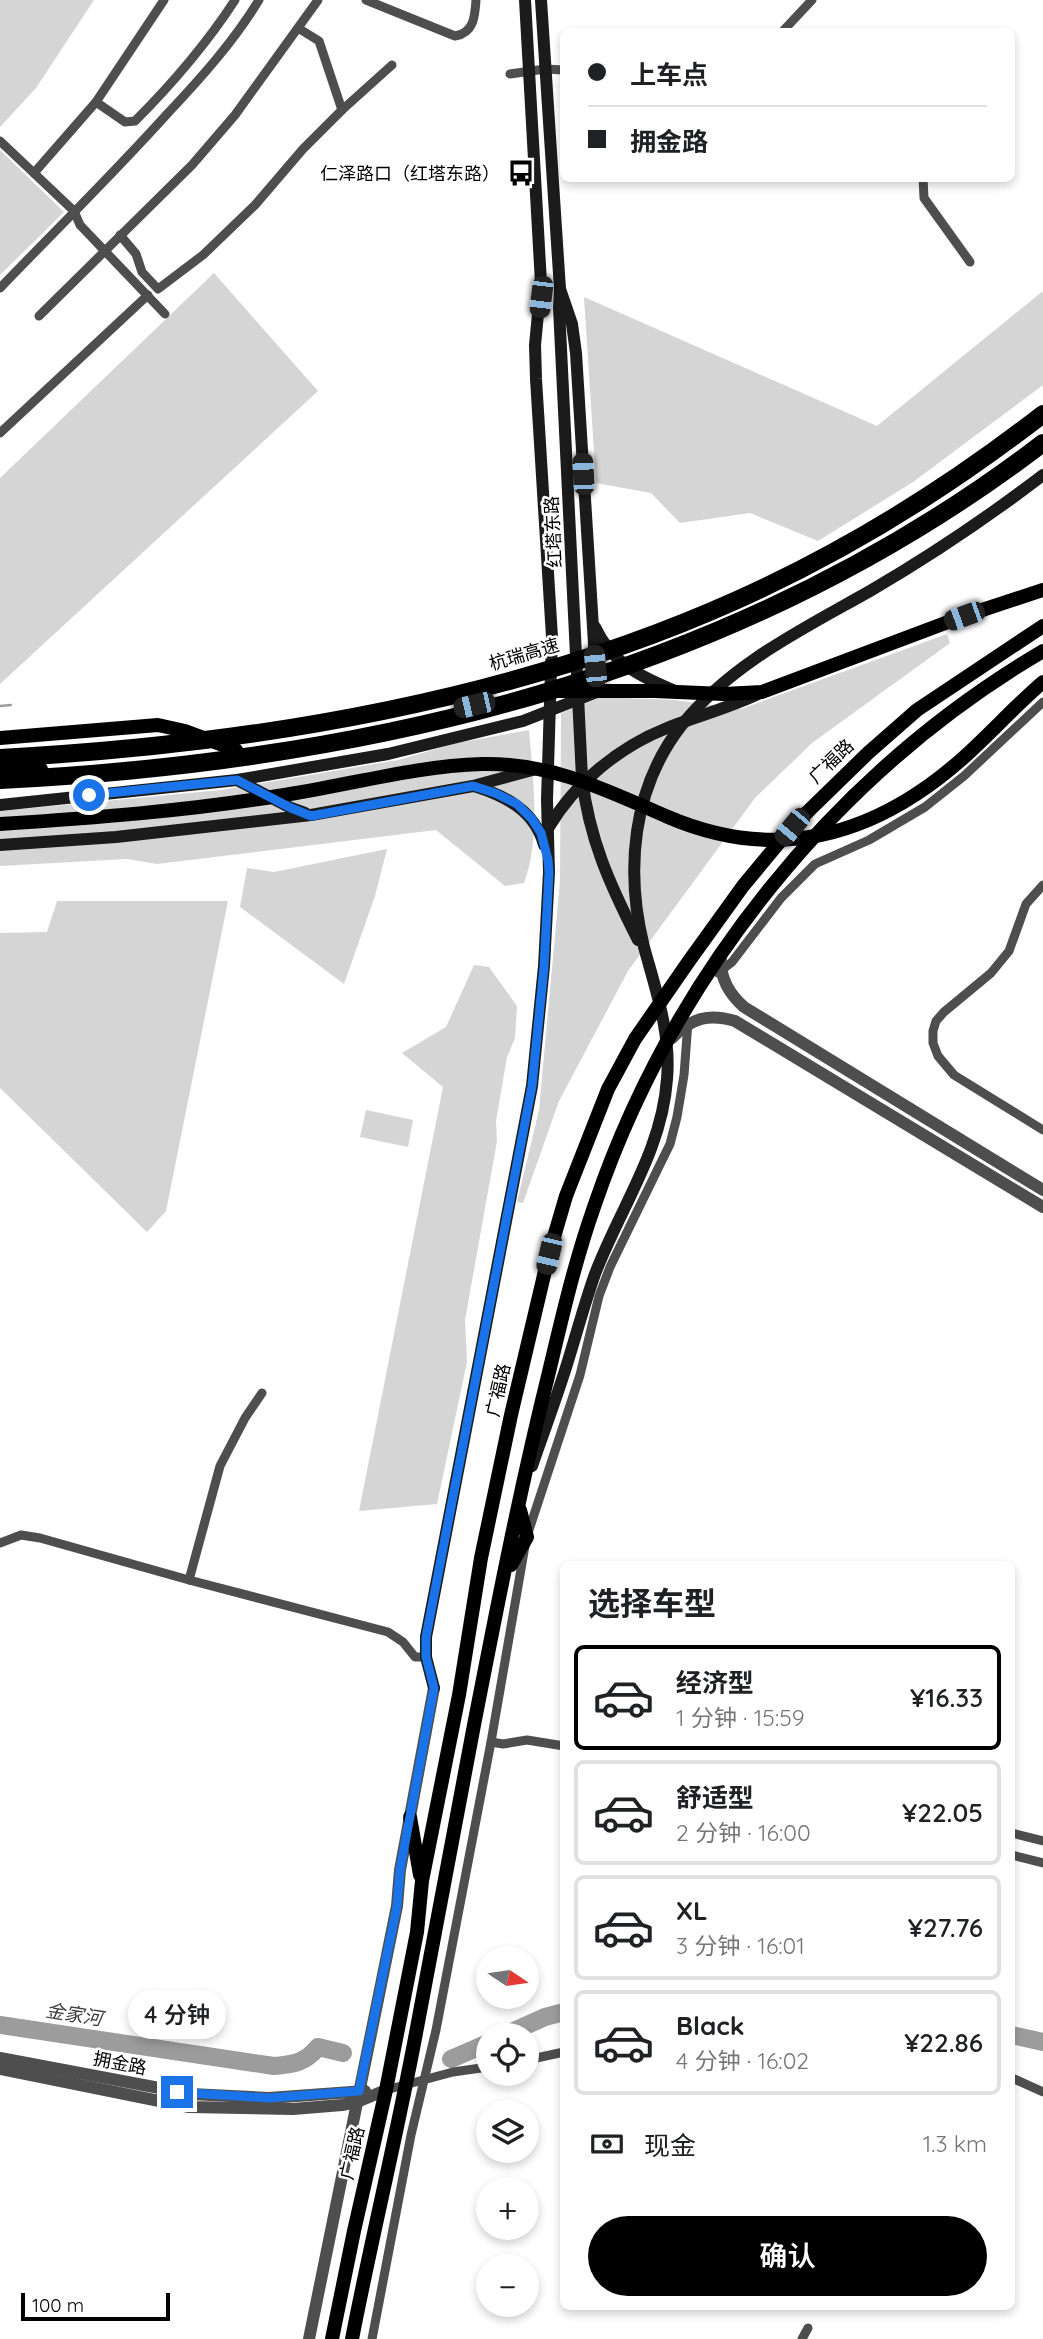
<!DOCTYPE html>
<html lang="zh">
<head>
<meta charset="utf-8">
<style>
	body { margin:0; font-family:Quicksand,"Noto Sans SC",sans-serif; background:#f2f2f2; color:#202124; height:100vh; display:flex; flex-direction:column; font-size:26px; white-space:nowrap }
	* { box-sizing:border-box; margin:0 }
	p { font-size:23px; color:#757577 }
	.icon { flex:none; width:38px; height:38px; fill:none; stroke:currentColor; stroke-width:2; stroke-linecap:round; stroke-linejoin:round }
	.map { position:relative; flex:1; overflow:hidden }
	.details { position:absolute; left:560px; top:1561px; width:455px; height:749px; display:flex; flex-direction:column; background:#fff; border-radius:10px; box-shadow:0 4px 10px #0003 }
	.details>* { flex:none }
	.guide { position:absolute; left:560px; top:28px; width:455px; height:154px; border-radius:10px; box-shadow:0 4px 10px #0003; display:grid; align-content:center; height:154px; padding:0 28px; background:#fff }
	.needle { width:46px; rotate:103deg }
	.fabs { position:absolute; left:476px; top:1946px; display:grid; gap:14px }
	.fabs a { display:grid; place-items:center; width:63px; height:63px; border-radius:50%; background:#fff; box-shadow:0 4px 10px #0003; font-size:35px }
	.scale { position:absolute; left:21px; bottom:18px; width:149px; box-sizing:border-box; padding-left:7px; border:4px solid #000; border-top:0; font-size:19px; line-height:24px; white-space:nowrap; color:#000; -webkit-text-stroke:5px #fff; paint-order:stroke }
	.end { position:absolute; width:32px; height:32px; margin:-16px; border:9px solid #1a73e8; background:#fff; box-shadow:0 0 0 4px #fff }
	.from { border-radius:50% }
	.bubble { position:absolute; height:49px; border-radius:24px; background:#fff; box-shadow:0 4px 10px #0003; font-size:23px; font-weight:600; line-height:49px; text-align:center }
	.car { position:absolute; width:21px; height:42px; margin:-21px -10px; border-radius:9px; box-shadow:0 0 5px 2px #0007; background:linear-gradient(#222 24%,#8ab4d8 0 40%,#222 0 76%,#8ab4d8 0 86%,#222 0) }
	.guide b { display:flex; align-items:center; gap:24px; height:66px; font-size:26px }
	.guide b+b { border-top:2px solid #e0e0e0 }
	.guide i { width:18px; height:18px; background:#202124 }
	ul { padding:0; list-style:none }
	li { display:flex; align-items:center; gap:21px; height:105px; margin:0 14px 10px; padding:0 14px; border:4px solid #e0e0e0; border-radius:10px }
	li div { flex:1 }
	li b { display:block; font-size:26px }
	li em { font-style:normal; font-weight:600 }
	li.on { border-color:#000 }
	li>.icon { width:63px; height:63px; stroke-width:1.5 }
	h2 { padding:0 28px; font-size:32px; line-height:84px }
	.pay { display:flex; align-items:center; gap:18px; height:77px; padding:0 28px; font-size:26px }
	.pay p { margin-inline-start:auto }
	.button { display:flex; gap:14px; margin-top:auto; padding:14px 28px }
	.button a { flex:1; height:80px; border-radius:42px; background:#000; color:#fff; font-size:28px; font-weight:600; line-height:80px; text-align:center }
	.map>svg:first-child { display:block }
	.green { fill:#d5d5d5 }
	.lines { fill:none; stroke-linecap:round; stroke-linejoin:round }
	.stream { stroke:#9c9c9c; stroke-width:2.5 }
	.river { stroke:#9c9c9c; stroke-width:18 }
	.minor { stroke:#4e4e4e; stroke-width:9 }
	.tertiary { stroke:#4e4e4e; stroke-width:12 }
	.secondary { stroke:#1b1b1b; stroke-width:12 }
	.primary { stroke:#000; stroke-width:14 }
	.motorway { stroke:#000; stroke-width:18 }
	.route { stroke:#1a73e8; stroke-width:9 }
	.labels { text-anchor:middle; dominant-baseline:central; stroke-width:5; stroke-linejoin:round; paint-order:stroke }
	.poi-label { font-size:18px; fill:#000; stroke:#fff; text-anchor:end }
	.street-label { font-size:18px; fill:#000; stroke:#fff }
	.water-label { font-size:19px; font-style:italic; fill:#3d3d3d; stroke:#fff }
</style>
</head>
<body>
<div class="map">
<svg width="1043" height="2339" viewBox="0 0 1043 2339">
	<rect width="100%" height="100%" fill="#fff"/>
	<!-- green -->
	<g class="green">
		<path d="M0,0H94L36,88L0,127Z"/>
		<path d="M0,150L64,212L0,275Z"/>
		<path d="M214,273L318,391L0,684V478Z"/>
		<path d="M1043,291V385L913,482L818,541L750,513L680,523L651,493L596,483L584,297L877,426Z"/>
		<path d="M947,634L950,643L812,743L755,798L628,971L559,1101L523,1203L517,1202L539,1110L560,881L561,713L601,697L675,700L741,709Z"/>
		<path d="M529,730C533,777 541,838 524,883L505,886L436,830L157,864L127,859L0,866V811L221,790L398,760L457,743Z"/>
		<path d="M387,849L375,896L344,984L240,907L247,868L274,872Z"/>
		<path d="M57,901H228L166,1211L147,1232L0,1088V933L47,932Z"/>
		<path d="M474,965L489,967L517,1006L515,1038L507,1057L496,1121L497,1141L465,1320L467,1362L437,1504L359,1511L443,1087L402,1053L446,1027Z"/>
		<path d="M366,1110L413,1120L408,1147L360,1137Z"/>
	</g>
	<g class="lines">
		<!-- stream -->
		<path class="stream" d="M0,706L11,705"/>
		<!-- river -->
		<g class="river">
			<path d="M0,2025L274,2066C294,2064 305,2063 318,2047L343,2053"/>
			<path d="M505,2035L545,2017L564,2012"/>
			<path d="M1012,2035L1043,2042"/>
			<path d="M451,2059L488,2043"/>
		</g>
		<!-- minor -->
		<g class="minor">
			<path d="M366,0L455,36C474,33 475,16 476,0"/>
			<path d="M298,28L319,41L342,110"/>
			<path d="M782,32L812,0"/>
			<path d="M510,74L545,69L564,70"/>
			<path d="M96,102L125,122L135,121C172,84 207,43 235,0"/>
			<path d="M0,141L74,211L80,225L165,314"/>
			<path d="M34,173L96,102L164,0"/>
			<path d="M923,178L924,198L970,262"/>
			<path d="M120,235L136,254L142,272L158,289L203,255L255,205L303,149L342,110L392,65"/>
			<path d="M0,288C56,230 114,173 168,113C201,78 234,41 259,0"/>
			<path d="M39,316L192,165L235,115L318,0"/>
			<path d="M0,433L148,295"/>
			<path d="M1043,885L1026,904L1009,951L991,973L944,1012L936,1021L933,1031V1043L938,1056L954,1075L1043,1130"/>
			<path d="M718,973L732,962L781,898L815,864L869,840L925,807L964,776L1043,702"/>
			<path d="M528,1533L580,1375L599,1296L610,1267L670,1144L677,1117L684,1075L688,1022"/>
			<path d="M0,1543L21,1535L40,1538L189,1580L388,1632L403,1642L415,1657H426"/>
			<path d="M189,1580L220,1466L245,1418L262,1393"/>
			<path d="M491,1742L503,1744L527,1740L564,1746"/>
			<path d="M1012,1833L1043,1841"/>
			<path d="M1012,1855L1043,1863"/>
			<path d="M527,2060L564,2052"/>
			<path d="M1012,2078L1043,2092"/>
			<path d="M386,2090L453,2072L488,2067"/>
			<path d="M372,2339L411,2135L436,2030L491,1742L525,1546"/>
			<path d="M802,2339L808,2328"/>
		</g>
		<!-- tertiary -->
		<g class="tertiary">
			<path d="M721,955C719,977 728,993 744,1007L1043,1190"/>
			<path d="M672,1038C691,1018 709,1013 735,1021L1043,1207"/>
			<path d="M0,2058L191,2094L269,2098L365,2091"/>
			<path d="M0,2069L189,2107L293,2109L342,2105L357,2102L386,2090"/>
			<path d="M309,2339L397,1906L400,1870L434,1688"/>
		</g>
		<!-- secondary -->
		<g class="secondary">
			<path d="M541,0L560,289L559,308L582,778C589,839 610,885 638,940"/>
			<path d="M595,627C611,662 639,676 673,690"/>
			<path d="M237,780L291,808L305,813"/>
			<path d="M474,786C506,796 535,811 544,845"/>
			<path d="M0,805L237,780L388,754L523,721L597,692L576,353L572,324L560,289"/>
			<path d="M549,827C575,783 619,747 667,728C698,716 728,708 758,694"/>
			<path d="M0,845L116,837L311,815L473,786L536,769"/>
			<path d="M532,1466C544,1431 557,1397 568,1361C577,1332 585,1302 595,1274C620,1208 662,1151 667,1079C671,1033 656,991 644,947C625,871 632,789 681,726C730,664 803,629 870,591C930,556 988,517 1043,475"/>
			<path d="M434,1688L426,1657V1637L532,1086L544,966L549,872L547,800L552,637L536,379L535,345L541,283L525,0"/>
		</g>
		<!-- primary -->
		<g class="primary">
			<path d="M559,691H654L724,694L762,692L964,616L1043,590"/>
			<path d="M0,738L158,725L185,731L236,750"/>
			<path d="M0,770L41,769"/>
			<path d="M0,824C93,818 186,811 278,796C346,786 414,766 482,764C551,762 608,791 668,817C778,864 876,835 962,759C990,734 1015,706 1043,682"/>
			<path d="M511,1565L527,1537L520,1510"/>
			<path d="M410,1817L420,1875"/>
			<path d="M332,2339L354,2231L386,2090L417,1932L422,1881L459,1695L481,1558L511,1415L549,1254L566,1196L608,1089L635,1039L689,961L743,886L792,827L868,753L917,710L1043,626"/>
			<path d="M352,2339C372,2236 397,2135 416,2033C436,1930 454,1827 474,1725C497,1607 520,1489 549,1372C562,1317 575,1261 594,1207C672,977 834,774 1043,651"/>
		</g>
		<!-- motorway -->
		<g class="motorway">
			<path d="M0,758C247,745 510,702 737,600C846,551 948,488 1043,414"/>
			<path d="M0,780C376,761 739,675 1043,443"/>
		</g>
	</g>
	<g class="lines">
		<!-- route -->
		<path class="route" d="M89,795L237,780L291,808L311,816L473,786L495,793L517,804L532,819L541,833L548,860L549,872L544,967L532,1086L426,1637V1657L434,1688L400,1870L397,1906L359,2091L269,2098L177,2092"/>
	</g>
	<!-- icons -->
	<defs>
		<g id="bus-bare" transform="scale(2.1)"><path d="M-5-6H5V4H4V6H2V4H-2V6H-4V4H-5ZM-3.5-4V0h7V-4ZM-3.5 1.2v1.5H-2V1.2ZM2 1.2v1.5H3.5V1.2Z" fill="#000" stroke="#fff" stroke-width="2.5" paint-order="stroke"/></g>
	</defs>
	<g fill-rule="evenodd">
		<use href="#bus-bare" x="521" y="173"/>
	</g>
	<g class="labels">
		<!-- poi labels -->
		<g class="poi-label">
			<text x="500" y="173">仁泽路口（红塔东路）</text>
		</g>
		<!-- street labels -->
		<g class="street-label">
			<text transform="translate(553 532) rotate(-93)">红塔东路</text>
			<text transform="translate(524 654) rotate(-16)">杭瑞高速</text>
			<text transform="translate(831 761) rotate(-44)">广福路</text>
			<text transform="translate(498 1390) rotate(-77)">广福路</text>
			<text transform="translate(120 2063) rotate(11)">拥金路</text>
			<text transform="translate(352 2153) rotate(-77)">广福路</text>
		</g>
		<!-- water labels -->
		<g class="water-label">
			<text transform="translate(74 2014) rotate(9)">金家河</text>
		</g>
	</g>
</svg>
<div class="fabs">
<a><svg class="needle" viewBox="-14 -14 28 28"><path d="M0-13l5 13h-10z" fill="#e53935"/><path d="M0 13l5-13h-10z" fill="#757577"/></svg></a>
<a><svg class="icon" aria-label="locate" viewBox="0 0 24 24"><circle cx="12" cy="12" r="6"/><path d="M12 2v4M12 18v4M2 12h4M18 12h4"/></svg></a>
<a><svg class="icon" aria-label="layers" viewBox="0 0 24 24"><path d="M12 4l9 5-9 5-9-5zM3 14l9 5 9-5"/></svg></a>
<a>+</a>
<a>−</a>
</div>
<div class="scale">100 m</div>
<i class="end from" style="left:89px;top:795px"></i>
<i class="end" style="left:177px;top:2092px"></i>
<div class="bubble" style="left:128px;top:1990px;width:98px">4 分钟</div>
<i class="car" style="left:541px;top:297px;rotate:187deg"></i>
<i class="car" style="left:583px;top:474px;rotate:357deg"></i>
<i class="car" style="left:964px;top:616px;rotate:250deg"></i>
<i class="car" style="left:595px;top:666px;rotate:355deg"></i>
<i class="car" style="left:474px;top:705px;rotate:257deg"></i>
<i class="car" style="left:792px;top:827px;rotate:220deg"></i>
<i class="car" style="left:549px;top:1254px;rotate:193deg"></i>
<div class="guide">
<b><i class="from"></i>上车点</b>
<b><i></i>拥金路</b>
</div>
<section class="details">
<h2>选择车型</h2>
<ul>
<li class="on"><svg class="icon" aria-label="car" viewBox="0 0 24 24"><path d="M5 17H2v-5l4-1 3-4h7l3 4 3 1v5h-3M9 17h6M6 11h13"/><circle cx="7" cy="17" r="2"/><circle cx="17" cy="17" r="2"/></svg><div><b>经济型</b><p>1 分钟 · 15:59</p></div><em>¥16.33</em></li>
<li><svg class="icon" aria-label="car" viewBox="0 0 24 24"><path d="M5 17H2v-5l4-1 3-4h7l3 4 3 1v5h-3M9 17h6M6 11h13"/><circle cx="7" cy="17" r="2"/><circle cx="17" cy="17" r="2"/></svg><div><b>舒适型</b><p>2 分钟 · 16:00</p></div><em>¥22.05</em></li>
<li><svg class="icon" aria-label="car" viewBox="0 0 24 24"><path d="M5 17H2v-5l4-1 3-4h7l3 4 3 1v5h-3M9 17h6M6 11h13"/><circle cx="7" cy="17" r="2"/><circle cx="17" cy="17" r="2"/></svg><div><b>XL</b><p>3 分钟 · 16:01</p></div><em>¥27.76</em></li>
<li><svg class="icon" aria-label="car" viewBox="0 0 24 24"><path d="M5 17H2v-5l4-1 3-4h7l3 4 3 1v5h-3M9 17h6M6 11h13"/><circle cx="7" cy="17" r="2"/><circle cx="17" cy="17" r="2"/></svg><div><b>Black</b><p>4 分钟 · 16:02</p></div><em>¥22.86</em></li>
</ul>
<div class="pay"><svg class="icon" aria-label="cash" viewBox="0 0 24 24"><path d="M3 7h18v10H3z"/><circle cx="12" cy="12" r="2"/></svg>现金<p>1.3 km</p></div>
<div class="button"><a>确认</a></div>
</section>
</div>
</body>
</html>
